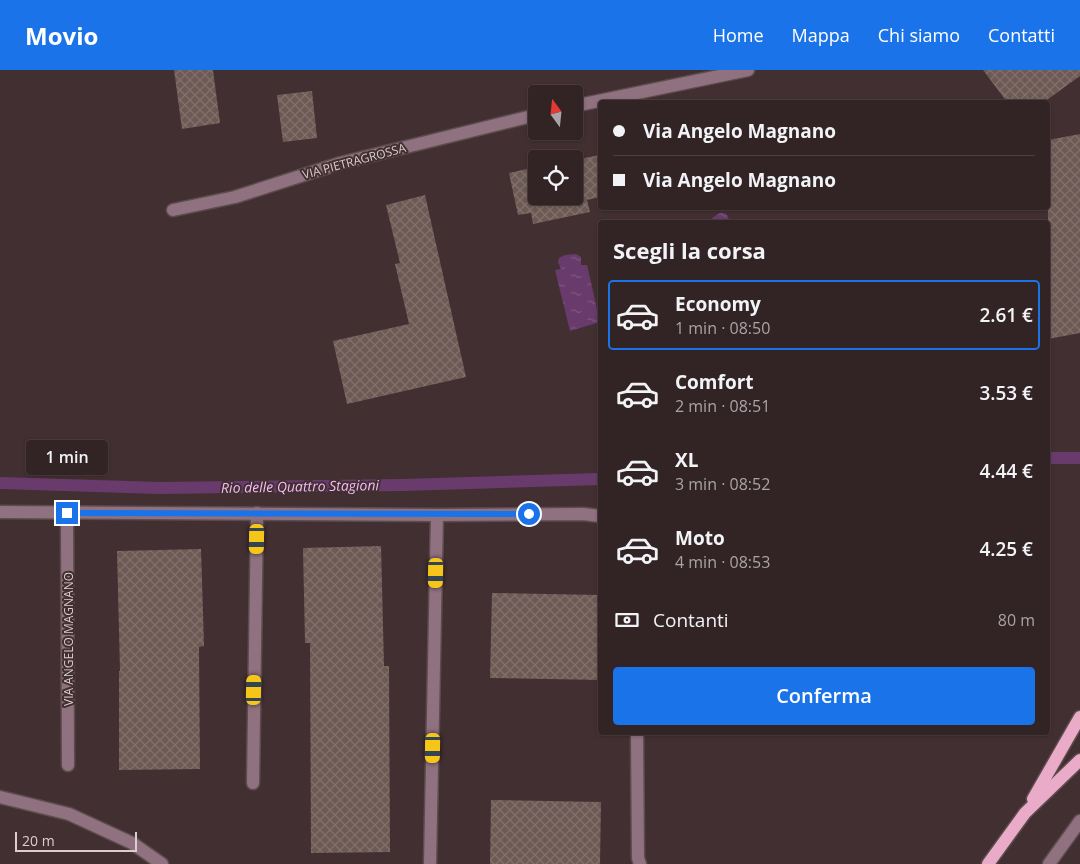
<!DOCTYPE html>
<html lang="it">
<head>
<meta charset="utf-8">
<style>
	body { margin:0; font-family:"Open Sans",sans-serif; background:#3d2f32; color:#f1f3f6; height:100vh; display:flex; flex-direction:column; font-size:19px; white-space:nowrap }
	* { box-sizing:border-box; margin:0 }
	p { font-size:16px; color:#a8a4a7 }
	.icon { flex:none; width:28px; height:28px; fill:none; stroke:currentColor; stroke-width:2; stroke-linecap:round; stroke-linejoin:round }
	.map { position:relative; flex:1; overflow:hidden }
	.sheet { position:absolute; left:598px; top:150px; width:452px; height:515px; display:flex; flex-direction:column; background:#322325; border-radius:5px; box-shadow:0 1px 4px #0004,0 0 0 1px #4d4042 }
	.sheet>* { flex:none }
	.top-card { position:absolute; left:598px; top:30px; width:452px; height:110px; border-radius:5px; box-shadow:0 1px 4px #0004,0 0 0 1px #4d4042; display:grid; align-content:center; height:110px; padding:0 15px; background:#322325 }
	.needle { width:32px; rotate:345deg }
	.buttons { position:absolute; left:528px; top:15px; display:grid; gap:10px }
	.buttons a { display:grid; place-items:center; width:55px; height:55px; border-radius:5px; background:#322325; box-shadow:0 1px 4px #0004,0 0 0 1px #4d4042; font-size:25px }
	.scale { position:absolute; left:15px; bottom:12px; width:122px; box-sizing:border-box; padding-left:5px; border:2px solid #dacece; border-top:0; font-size:14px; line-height:18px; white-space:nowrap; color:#dacece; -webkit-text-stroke:4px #422f31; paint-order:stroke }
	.end { position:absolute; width:22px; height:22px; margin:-11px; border:6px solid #1a73e8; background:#fff; box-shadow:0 0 0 2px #fff }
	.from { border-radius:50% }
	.bubble { position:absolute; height:35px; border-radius:5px; background:#322325; box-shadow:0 1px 4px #0004,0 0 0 1px #4d4042; font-size:16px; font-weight:600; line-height:35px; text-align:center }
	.car { position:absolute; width:15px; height:30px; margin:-15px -8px; border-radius:6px; box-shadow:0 0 4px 1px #0007; background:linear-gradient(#f5c518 24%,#345 0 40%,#f5c518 0 76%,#345 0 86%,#f5c518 0) }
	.top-card b { display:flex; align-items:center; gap:18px; height:48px; font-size:19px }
	.top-card b+b { border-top:1px solid #4d4042 }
	.top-card i { width:12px; height:12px; background:#f1f3f6 }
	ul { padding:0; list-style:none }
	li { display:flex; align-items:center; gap:15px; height:70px; margin:0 10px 8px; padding:0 5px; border:2px solid transparent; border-radius:5px }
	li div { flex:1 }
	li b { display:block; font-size:19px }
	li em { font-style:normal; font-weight:600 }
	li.on { border-color:#1a73e8 }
	li>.icon { width:45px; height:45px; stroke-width:1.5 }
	h2 { padding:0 15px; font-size:22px; line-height:60px }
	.pay { display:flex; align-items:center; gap:12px; height:55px; padding:0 15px; font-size:19px }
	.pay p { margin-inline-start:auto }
	.button { display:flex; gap:10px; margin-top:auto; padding:10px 15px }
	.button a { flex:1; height:58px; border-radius:5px; background:#1a73e8; color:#fff; font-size:20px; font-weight:600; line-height:58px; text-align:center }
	header { display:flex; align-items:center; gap:30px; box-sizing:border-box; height:70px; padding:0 25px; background:#1a73e8; color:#fff }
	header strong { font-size:24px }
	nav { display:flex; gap:28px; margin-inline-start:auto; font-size:18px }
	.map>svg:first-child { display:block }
	.water { fill:url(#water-ripples) }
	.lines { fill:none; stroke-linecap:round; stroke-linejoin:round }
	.stream { stroke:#693b6c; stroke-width:12 }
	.building { fill:url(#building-cross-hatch) }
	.minor-casing { stroke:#5d4c4d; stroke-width:15 }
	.major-casing { stroke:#5d4c4d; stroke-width:15 }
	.minor { stroke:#8f717f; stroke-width:12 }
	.major { stroke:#e9abc8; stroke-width:12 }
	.route { stroke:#1a73e8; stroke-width:6 }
	.labels { text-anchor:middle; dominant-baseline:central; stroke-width:4; stroke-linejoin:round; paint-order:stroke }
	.street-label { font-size:12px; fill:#dacece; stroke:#422f31 }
	.water-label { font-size:14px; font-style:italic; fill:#f5bcf7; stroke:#422f31 }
</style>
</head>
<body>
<header>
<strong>Movio</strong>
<nav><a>Home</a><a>Mappa</a><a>Chi siamo</a><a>Contatti</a></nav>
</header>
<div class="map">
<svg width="1080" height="794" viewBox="0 0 1080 794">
	<defs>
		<pattern id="water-ripples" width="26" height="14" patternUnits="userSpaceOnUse" patternTransform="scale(1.25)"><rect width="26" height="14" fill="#693b6c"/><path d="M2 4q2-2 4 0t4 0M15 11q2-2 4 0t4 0" fill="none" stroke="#7e5680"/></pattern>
		<pattern id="building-cross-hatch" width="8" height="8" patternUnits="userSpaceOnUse" patternTransform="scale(1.25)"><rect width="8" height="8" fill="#6d5a54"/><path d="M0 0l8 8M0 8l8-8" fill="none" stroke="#81706b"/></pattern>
	</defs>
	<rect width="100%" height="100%" fill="#422f31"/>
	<!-- water -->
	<g class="water">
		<path d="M720,143C727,142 728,147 730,152H713L712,148Z"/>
		<path d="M576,184L581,187V195H587L600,252L570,261L555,200L561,199L558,192L559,188L565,185Z"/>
	</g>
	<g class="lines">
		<!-- stream -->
		<g class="stream">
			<path d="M1048,388H1080"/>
			<path d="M0,413L160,418L403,415L600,409"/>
		</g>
	</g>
	<!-- building -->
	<g class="building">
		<path d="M174,0H213L220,53L182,59Z"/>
		<path d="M983,0H1080V6L1044,32H1007Z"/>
		<path d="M312,21L317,68L283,72L277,25Z"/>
		<path d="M1080,64V263L1048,269V70Z"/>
		<path d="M600,85V127L587,130L590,142L533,154L531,143L518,145L509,103L536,97V126H574V90Z"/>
		<path d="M425,125L466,307L347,334L333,271L409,254L395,194L400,193L386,135Z"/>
		<path d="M381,476L384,596H389L390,782L311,783L310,573H305L303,478Z"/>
		<path d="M201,479L204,576L199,577L200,699L119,700V601H120L117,481Z"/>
		<path d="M492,523L600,525V610L490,608Z"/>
		<path d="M491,730L601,732L600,794H490Z"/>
	</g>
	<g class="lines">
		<!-- minor casing -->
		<g class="minor-casing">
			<g id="minor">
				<path d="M574,36L748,0"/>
				<path d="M173,140L235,127L341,93L536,45"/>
				<path d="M0,442L437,445L583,444L600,446"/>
				<path d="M67,443L68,695"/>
				<path d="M637,662L638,788L640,794"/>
				<path d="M253,713L257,443"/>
				<path d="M0,727L69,744L132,773L162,794"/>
				<path d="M430,794L437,445"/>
				<path d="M1049,794L1080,751"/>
			</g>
		</g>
		<!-- major casing -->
		<g class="major-casing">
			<g id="major">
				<path d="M1033,729L1080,647"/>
				<path d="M988,794L1025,743L1080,690"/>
			</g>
		</g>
		<!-- minor -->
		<use href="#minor" class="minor"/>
		<!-- major -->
		<use href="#major" class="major"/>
	</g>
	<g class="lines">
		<!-- route -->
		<path class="route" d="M67,443L529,444"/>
	</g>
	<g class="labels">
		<!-- street labels -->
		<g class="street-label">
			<text transform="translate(354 91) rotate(-15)">VIA PIETRAGROSSA</text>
			<text transform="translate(68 569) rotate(-90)">VIA ANGELO MAGNANO</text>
		</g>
		<!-- water labels -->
		<g class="water-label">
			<text transform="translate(300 416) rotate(-1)">Rio delle Quattro Stagioni</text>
		</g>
	</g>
</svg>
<div class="buttons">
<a><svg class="needle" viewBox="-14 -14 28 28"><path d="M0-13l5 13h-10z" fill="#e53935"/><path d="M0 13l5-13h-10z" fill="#a8a4a7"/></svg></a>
<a><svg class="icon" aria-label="locate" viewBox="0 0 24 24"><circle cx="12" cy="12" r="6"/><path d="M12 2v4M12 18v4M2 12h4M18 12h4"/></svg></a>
</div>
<div class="scale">20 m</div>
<i class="end from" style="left:529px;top:444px"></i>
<i class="end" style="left:67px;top:443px"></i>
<div class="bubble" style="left:26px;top:370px;width:82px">1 min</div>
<i class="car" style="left:257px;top:469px;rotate:181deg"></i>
<i class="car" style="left:436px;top:503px;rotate:181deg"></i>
<i class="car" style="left:254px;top:620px;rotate:1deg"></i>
<i class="car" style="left:433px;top:678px;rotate:181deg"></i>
<div class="top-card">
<b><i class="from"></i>Via Angelo Magnano</b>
<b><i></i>Via Angelo Magnano</b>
</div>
<section class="sheet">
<h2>Scegli la corsa</h2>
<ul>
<li class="on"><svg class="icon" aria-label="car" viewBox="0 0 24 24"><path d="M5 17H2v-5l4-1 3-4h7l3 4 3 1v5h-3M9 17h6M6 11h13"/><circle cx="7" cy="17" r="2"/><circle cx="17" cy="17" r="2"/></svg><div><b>Economy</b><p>1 min · 08:50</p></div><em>2.61 €</em></li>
<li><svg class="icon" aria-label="car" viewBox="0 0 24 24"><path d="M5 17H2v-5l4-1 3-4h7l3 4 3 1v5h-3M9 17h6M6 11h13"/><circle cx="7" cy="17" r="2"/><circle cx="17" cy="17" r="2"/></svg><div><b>Comfort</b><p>2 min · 08:51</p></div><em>3.53 €</em></li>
<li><svg class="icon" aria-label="car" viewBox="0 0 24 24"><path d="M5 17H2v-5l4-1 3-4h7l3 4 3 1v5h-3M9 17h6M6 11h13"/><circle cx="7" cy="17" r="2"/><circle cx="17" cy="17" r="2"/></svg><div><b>XL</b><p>3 min · 08:52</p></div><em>4.44 €</em></li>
<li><svg class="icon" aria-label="car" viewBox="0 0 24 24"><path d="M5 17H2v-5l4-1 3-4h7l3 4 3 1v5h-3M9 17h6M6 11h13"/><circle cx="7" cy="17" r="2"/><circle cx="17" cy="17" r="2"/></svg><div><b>Moto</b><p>4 min · 08:53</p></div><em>4.25 €</em></li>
</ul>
<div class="pay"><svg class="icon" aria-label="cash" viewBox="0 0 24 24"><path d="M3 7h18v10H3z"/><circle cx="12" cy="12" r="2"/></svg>Contanti<p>80 m</p></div>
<div class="button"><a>Conferma</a></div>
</section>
</div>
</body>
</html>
